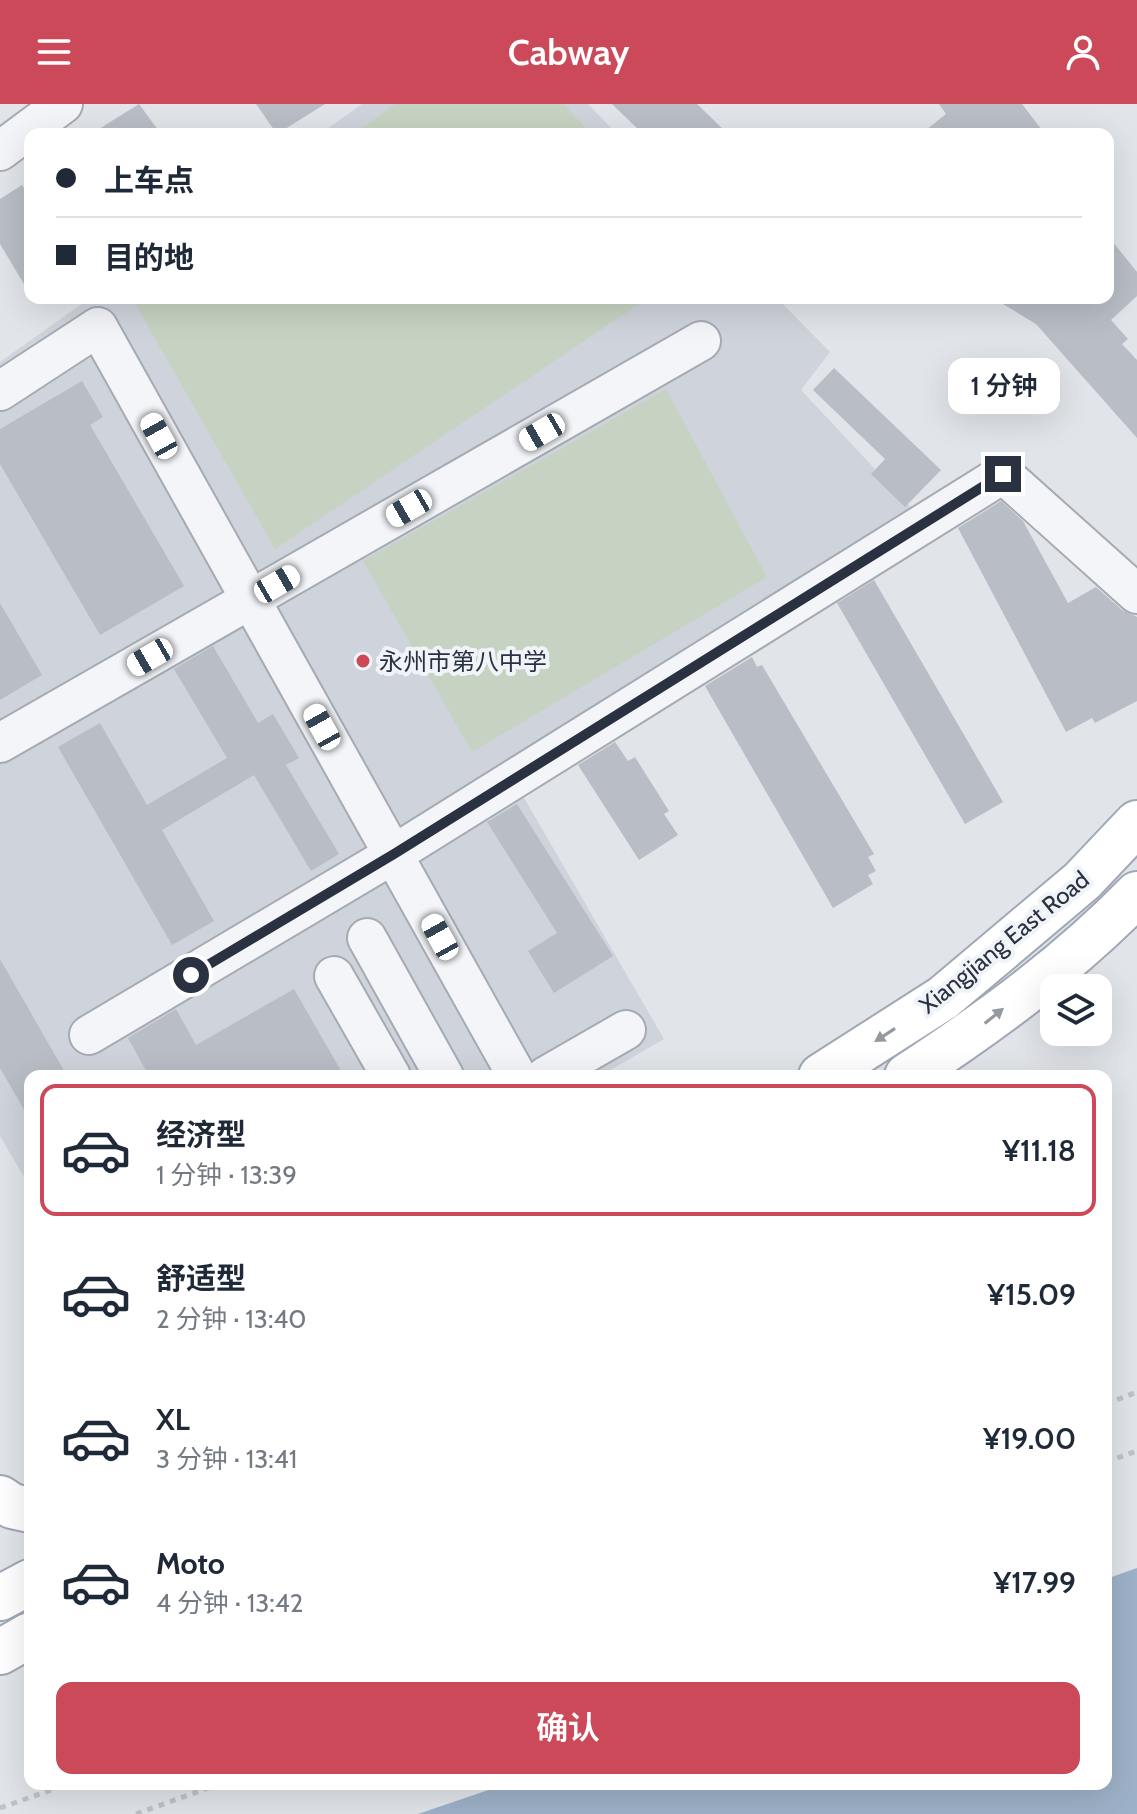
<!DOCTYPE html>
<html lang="zh">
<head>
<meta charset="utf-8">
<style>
	body { margin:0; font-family:Cabin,"Noto Sans SC",sans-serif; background:#f6f6f7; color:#1f2937; height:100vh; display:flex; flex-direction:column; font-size:30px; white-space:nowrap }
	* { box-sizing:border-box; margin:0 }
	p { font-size:26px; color:#747a83 }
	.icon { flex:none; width:44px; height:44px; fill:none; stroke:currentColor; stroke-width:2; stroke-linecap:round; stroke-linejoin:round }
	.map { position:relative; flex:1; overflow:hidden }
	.details { position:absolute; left:24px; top:966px; width:1088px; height:720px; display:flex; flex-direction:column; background:#fff; border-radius:16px; box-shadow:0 8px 32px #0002 }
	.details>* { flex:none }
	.top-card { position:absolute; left:24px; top:24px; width:1090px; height:176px; border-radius:16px; box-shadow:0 8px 32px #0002; display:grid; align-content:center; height:176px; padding:0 32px; background:#fff }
	.tools { position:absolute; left:1040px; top:870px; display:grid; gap:16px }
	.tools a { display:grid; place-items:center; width:72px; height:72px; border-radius:16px; background:#fff; box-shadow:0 8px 32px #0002; font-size:40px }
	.end { position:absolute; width:36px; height:36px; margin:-18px; border:10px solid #2a3140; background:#fff; box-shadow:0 0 0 4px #fff }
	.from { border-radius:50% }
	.bubble { position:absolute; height:56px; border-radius:16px; background:#fff; box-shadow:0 8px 32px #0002; font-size:26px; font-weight:600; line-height:56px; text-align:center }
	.car { position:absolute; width:24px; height:48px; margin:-24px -12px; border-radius:10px; box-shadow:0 0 6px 2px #0007; background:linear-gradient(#fff 24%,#345 0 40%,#fff 0 76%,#345 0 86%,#fff 0) }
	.top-card b { display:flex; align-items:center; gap:28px; height:76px; font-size:30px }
	.top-card b+b { border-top:2px solid #e0e1e3 }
	.top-card i { width:20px; height:20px; background:#1f2937 }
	ul { padding:14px 0 0; list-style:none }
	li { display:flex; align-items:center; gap:24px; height:132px; margin:0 16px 12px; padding:0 16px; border:4px solid transparent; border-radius:16px }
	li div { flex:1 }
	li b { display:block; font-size:30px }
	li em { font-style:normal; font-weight:600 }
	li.current { border-color:#cb4959 }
	li>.icon { width:72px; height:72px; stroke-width:1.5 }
	.button { display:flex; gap:16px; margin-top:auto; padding:16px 32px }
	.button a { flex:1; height:92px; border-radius:16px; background:#cb4959; color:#fff; font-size:32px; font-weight:600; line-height:92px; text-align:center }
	header { display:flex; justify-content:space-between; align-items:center; height:104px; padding:0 32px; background:#cb4959; color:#fff; font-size:36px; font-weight:600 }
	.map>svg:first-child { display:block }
	.built { fill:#cfd3db }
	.green { fill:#c6d3c2 }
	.water { fill:#9db1c8 }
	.building { fill:#b8bdc6 }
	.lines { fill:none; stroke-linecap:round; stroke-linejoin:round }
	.minor-casing { stroke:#a6abb3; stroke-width:42 }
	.major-casing { stroke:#a0a8b5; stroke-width:48 }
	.path { stroke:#bfc2c8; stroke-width:5; stroke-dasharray:6 6; stroke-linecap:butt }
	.minor { stroke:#f3f5f8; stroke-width:38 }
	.major { stroke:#fff; stroke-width:44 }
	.oneway { fill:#9498a0 }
	.route { stroke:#2a3140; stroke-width:10 }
	.poi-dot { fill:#cb4959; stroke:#f0f3f7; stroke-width:3 }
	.labels { text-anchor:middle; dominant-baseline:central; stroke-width:8; stroke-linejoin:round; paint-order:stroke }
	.poi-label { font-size:24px; fill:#2a3140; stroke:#f0f3f7; text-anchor:start }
	.street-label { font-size:24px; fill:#2a3140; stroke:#f0f3f7 }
</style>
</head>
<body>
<header><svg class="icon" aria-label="menu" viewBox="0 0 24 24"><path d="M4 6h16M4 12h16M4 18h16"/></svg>Cabway<svg class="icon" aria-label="person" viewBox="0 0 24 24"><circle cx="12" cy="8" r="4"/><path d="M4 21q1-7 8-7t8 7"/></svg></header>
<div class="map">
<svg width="1137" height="1710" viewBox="0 0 1137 1710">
	<rect width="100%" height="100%" fill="#e1e4e9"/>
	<!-- built -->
	<g class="built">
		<path d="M362,0H588L617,30H320Z"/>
		<path d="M90,194H777L830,248L801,286L933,427L520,687L664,935L600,972H30V1083L0,1032V258Z"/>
	</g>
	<!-- green -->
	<g class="green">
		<path d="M395,0H564L591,30H354Z"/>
		<path d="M132,194H648L275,445Z"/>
		<path d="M666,285L767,473L472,648L363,457Z"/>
	</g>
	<!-- water -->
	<path class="water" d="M1137,1464V1710H418L506,1680H1106V1475Z"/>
	<!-- building -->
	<g class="building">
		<path d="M139,0L161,30H91Z"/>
		<path d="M256,0H325L277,30Z"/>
		<path d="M612,0H697L728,30H643Z"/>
		<path d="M939,0H1022L1045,30H921L946,10Z"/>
		<path d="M22,81L30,94V190L0,140V95Z"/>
		<path d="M1108,132L1137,168V192L1111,216L1128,235L1122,240L1137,256V334L1036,220L993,194H1108Z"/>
		<path d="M834,264L941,366L905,403L871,370L885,355L813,286Z"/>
		<path d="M82,277L103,313L90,321L184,482L100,531L0,360V325Z"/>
		<path d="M1001,397L1023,417L1068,499L1096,483L1122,506L1137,513V597L1095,619L1092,614L1066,628L958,424Z"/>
		<path d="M874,476L1003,698L965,720L837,499Z"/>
		<path d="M0,499L42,571L0,596Z"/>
		<path d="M213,542L258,619L273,610L299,654L286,661L339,750L311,767L254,671L162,726L214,817L172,841L58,643L100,619L147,701L227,654L174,565Z"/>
		<path d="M752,553L757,563L762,561L874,750L868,753L876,767L868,771L873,780L833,804L705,582Z"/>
		<path d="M615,638L628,657L635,653L669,707L664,710L678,731L639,756L578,661Z"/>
		<path d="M517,700L613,852L554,889L528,847L557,829L487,718Z"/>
		<path d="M0,855L67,972H30V1016L0,964Z"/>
		<path d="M294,885L344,972H149L128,934L176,905L196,941Z"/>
	</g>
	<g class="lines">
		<!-- minor casing -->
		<g class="minor-casing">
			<g id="minor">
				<path d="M0,47L63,0"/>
				<path d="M0,287L98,223L517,972"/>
				<path d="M0,639L701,237"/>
				<path d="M367,834L444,972"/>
				<path d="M334,872L391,972"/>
				<path d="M89,931L394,750L1003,370L1137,490"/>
				<path d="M546,972L626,926"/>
			</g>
		</g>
		<!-- major casing -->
		<g class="major-casing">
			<g id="major">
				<path d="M821,972L943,894L1082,777L1137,719"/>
				<path d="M907,972C988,919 1069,860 1137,790"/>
				<path d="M0,1394L12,1402L30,1406"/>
				<path d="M0,1494L30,1478"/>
				<path d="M0,1548L30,1531"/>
			</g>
		</g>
		<!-- path -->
		<g class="path">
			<path d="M1106,1300L1137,1288"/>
			<path d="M1106,1358L1137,1347"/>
			<path d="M0,1704L68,1680"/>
			<path d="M136,1710L219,1680"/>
		</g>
		<!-- minor -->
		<use href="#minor" class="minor"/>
		<!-- major -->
		<use href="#major" class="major"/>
	</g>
	<!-- one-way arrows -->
	<defs><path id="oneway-solid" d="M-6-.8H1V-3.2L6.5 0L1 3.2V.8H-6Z" transform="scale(2)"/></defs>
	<g class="oneway">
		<use href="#oneway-solid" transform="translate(994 912) rotate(-39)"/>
		<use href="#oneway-solid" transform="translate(885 931) rotate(147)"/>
	</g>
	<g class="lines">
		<!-- route -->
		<path class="route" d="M191,871L394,750L1003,370"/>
	</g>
	<!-- markers -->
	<circle class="poi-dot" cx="363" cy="557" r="8"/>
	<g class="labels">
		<!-- poi labels -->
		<g class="poi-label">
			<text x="379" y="557">永州市第八中学</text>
		</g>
		<!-- street labels -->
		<g class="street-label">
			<text transform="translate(1004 838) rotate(-39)">Xiangjiang East Road</text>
		</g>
	</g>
</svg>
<div class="tools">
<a><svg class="icon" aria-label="layers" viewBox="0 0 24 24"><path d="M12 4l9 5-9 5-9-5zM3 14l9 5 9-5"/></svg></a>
</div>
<i class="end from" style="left:191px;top:871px"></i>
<i class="end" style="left:1003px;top:370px"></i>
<div class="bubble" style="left:948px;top:254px;width:112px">1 分钟</div>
<i class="car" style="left:542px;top:328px;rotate:240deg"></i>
<i class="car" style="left:159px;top:332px;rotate:331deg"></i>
<i class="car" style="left:409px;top:404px;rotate:240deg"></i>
<i class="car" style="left:277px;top:480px;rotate:60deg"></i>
<i class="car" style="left:150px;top:553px;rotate:240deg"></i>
<i class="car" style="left:322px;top:623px;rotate:331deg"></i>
<i class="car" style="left:440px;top:833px;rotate:331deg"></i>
<div class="top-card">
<b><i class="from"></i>上车点</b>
<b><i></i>目的地</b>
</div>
<section class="details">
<ul>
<li class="current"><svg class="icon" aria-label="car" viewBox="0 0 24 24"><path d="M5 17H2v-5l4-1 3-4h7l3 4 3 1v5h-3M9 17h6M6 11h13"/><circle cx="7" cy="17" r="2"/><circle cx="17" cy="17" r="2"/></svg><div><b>经济型</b><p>1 分钟 · 13:39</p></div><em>¥11.18</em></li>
<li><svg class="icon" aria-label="car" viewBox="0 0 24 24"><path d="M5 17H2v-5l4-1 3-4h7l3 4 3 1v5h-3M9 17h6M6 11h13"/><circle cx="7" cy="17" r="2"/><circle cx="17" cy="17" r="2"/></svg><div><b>舒适型</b><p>2 分钟 · 13:40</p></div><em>¥15.09</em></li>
<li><svg class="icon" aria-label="car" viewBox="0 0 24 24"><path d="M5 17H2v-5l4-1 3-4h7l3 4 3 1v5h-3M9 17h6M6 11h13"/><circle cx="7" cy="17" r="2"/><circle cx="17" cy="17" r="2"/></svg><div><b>XL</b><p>3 分钟 · 13:41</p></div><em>¥19.00</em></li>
<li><svg class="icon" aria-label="car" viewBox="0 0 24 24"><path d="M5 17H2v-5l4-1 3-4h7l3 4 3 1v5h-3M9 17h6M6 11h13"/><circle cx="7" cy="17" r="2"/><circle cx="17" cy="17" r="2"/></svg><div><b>Moto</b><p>4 分钟 · 13:42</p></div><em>¥17.99</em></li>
</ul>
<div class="button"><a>确认</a></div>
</section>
</div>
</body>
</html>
